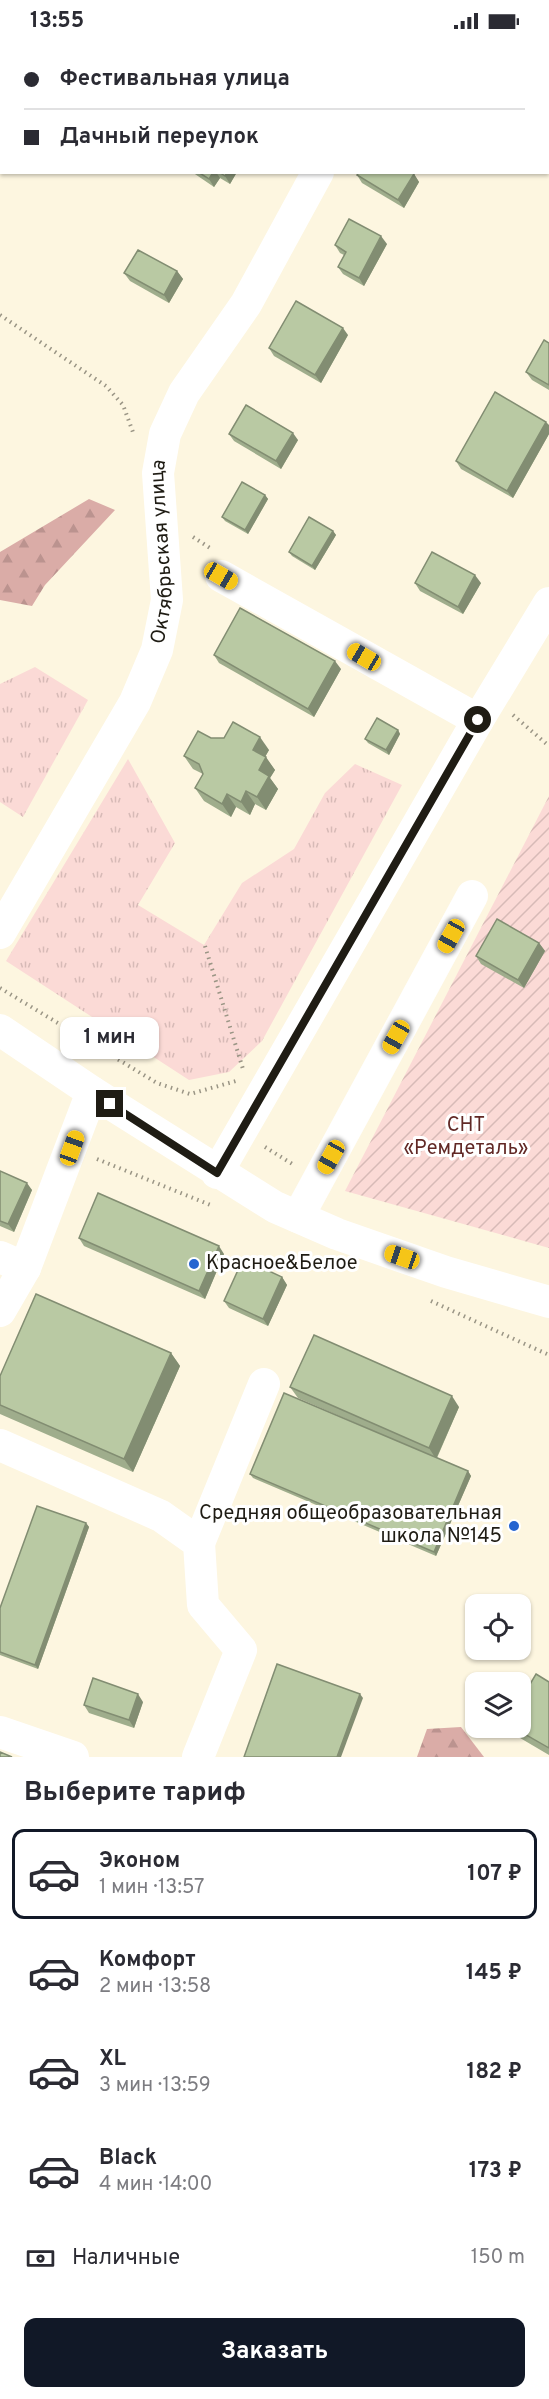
<!DOCTYPE html>
<html lang="ru">
<head>
<meta charset="utf-8">
<style>
	body { margin:0; font-family:Overpass,sans-serif; background:#f2f2f3; color:#2b2b33; height:100vh; display:flex; flex-direction:column; font-size:22px; white-space:nowrap }
	* { box-sizing:border-box; margin:0 }
	p { font-size:20px; color:#7c7c81 }
	.icon { flex:none; width:33px; height:33px; fill:none; stroke:currentColor; stroke-width:2; stroke-linecap:round; stroke-linejoin:round }
	.map { position:relative; height:1715px; overflow:hidden }
	.sheet { display:flex; flex-direction:column; background:#fff; flex:1 }
	.sheet>* { flex:none }
	.guide { position:absolute; left:0px; top:0px; width:549px; height:132px; box-shadow:0 2px 4px #0004; display:grid; align-content:center; height:132px; padding:0 24px; background:#fff }
	.buttons { position:absolute; left:465px; top:1552px; display:grid; gap:12px }
	.buttons a { display:grid; place-items:center; width:66px; height:66px; border-radius:12px; background:#fff; box-shadow:0 2px 4px #0004; font-size:30px }
	.end { position:absolute; width:27px; height:27px; margin:-14px; border:8px solid #1f1c14; background:#fff; box-shadow:0 0 0 3px #fff }
	.from { border-radius:50% }
	.bubble { position:absolute; height:42px; border-radius:12px; background:#fff; box-shadow:0 2px 4px #0004; font-size:20px; font-weight:700; line-height:42px; text-align:center }
	.car { position:absolute; width:18px; height:36px; margin:-18px -9px; border-radius:8px; box-shadow:0 0 4px 2px #0007; background:linear-gradient(#f5c518 24%,#345 0 40%,#f5c518 0 76%,#345 0 86%,#f5c518 0) }
	.guide b { display:flex; align-items:center; gap:21px; height:57px; font-size:22px }
	.guide b+b { border-top:2px solid #e1e1e2 }
	.guide i { width:15px; height:15px; background:#2b2b33 }
	ul { padding:0; list-style:none }
	li { display:flex; align-items:center; gap:18px; height:90px; margin:0 12px 9px; padding:0 12px; border:3px solid transparent; border-radius:12px }
	li div { flex:1 }
	li b { display:block; font-size:22px }
	li em { font-style:normal; font-weight:700 }
	li.active { border-color:#111827 }
	li>.icon { width:54px; height:54px; stroke-width:1.5 }
	h2 { padding:0 24px; font-size:27px; line-height:72px }
	.pay { display:flex; align-items:center; gap:15px; height:66px; padding:0 24px; font-size:22px }
	.pay p { margin-inline-start:auto }
	.primary-button { display:flex; gap:12px; margin-top:auto; padding:12px 24px }
	.primary-button a { flex:1; height:69px; border-radius:12px; background:#111827; color:#fff; font-size:24px; font-weight:700; line-height:69px; text-align:center }
	.status { display:flex; justify-content:space-between; align-items:center; height:42px; padding:0 30px; background:#fff; direction:ltr }
	.status svg { height:16px; fill:currentColor }
	.map>svg:first-child { display:block }
	.forest { fill:url(#forest-firs) }
	.park { fill:url(#park-tufts) }
	.garden { fill:url(#garden-furrows) }
	.lines { fill:none; stroke-linecap:round; stroke-linejoin:round }
	.path { stroke:#9a9585; stroke-width:4; stroke-dasharray:1.5 4.5; stroke-linecap:butt }
	.minor { stroke:#fff; stroke-width:32 }
	.wall { fill:#9fad8c }
	.shaded-wall { fill:#828d72 }
	.building { fill:#b9c9a3; stroke:#828d72; stroke-width:1.5 }
	.route { stroke:#1f1c14; stroke-width:8 }
	.poi-dot { fill:#2564d0; stroke:#fff; stroke-width:2 }
	.labels { text-anchor:middle; dominant-baseline:central; stroke-width:6; stroke-linejoin:round; paint-order:stroke }
	.street-label { font-size:20px; fill:#1f1c14; stroke:#fff }
	.park-label { font-size:20px; fill:#612825; stroke:#fff }
	.poi-label { font-size:20px; fill:#1f1c14; stroke:#fff; text-anchor:start }
</style>
</head>
<body>
<div class="status"><b>13:55</b><svg viewBox="0 0 49 12"><path d="M0 12V9h3v3zM5 12V6h3v6zM10 12V3h3v9zM15 12V0h3v12zM26 1h20v11H26zM47 4h2v5h-2z"/></svg></div>
<div class="map">
<svg width="549" height="1715" viewBox="0 0 549 1715">
	<defs>
		<pattern id="forest-firs" width="22" height="20" patternUnits="userSpaceOnUse" patternTransform="scale(1.5)"><rect width="22" height="20" fill="#daaca7"/><path d="M5 1l3.5 6h-7zM16 11l3.5 6h-7z" fill="#bb938f"/></pattern>
		<pattern id="park-tufts" width="24" height="20" patternUnits="userSpaceOnUse" patternTransform="scale(1.5)"><rect width="24" height="20" fill="#fbdad6"/><path d="M3 7l-1-3M5 7V3M7 7l1-3M15 17l-1-3M17 17v-4M19 17l1-3" fill="none" stroke="#d7bab7"/></pattern>
		<pattern id="garden-furrows" width="10" height="10" patternUnits="userSpaceOnUse" patternTransform="scale(1.5)"><rect width="10" height="10" fill="#fbdad6"/><path d="M-1 1l2-2M0 10L10 0M9 11l2-2" fill="none" stroke="#d7bab7"/></pattern>
	</defs>
	<rect width="100%" height="100%" fill="#fdf6e0"/>
	<!-- forest -->
	<g class="forest">
		<path d="M89,457L115,468L45,543L32,564L0,558V510Z"/>
		<path d="M461,1685L484,1715H417L427,1687Z"/>
	</g>
	<!-- park -->
	<g class="park">
		<path d="M35,625L88,658L23,775L0,760V642Z"/>
		<path d="M128,717L175,801L138,863L204,903L242,841L294,807L325,751L355,722L402,743L262,999L229,1030L189,1038L6,919Z"/>
	</g>
	<!-- garden -->
	<path class="garden" d="M549,754V1206L345,1149Z"/>
	<g class="lines">
		<!-- path -->
		<g class="path">
			<path d="M0,273L106,344L123,363L134,393"/>
			<path d="M193,495L210,506"/>
			<path d="M513,673L549,704"/>
			<path d="M205,904L243,1027"/>
			<path d="M0,946L157,1041L190,1052L236,1039"/>
			<path d="M265,1105L294,1123"/>
			<path d="M97,1117L213,1164"/>
			<path d="M431,1259L549,1313"/>
		</g>
		<!-- minor -->
		<g class="minor">
			<path d="M392,2L393,0"/>
			<path d="M221,534L478,678"/>
			<path id="s1" d="M0,891L135,660L157,608L167,558L158,431L165,392L184,351L246,262L318,130"/>
			<path d="M0,988L92,1050L275,1165L337,1192L446,1230L549,1260"/>
			<path d="M217,1131L478,678L549,561"/>
			<path d="M298,1175L472,854"/>
			<path d="M0,1215L25,1226"/>
			<path d="M0,1269L25,1226L92,1050"/>
			<path d="M0,1403L161,1474L199,1501L203,1563L241,1608L198,1715"/>
			<path d="M199,1501L264,1342"/>
			<path d="M0,1690L73,1715"/>
		</g>
	</g>
	<!-- wall -->
	<g class="wall">
		<path d="M192,130H237L230,142L220,136L214,145Z"/>
		<path d="M414,132L419,140L404,166L362,141L357,133Z"/>
		<path d="M387,202L364,244L343,232L338,225L344,213L340,211L335,203Z"/>
		<path d="M177,229L183,237L169,261L130,239L124,231Z"/>
		<path d="M348,293L321,341L274,314L269,306Z"/>
		<path d="M549,301V348L532,338L526,330Z"/>
		<path d="M549,383V392L513,456L461,427L456,419Z"/>
		<path d="M229,392L298,398L281,427L234,399Z"/>
		<path d="M265,453L268,457L248,492L225,479L222,475Z"/>
		<path d="M333,489L336,493L315,528L292,514L289,510Z"/>
		<path d="M415,541H481L463,572L420,549Z"/>
		<path d="M214,613L341,627L314,675L219,621Z"/>
		<path d="M398,688L400,692L389,713L368,701L365,697Z"/>
		<path d="M211,696H224L269,708L265,715L275,728L270,736L278,747L266,768L255,762L250,773L236,765L231,775L204,759L195,746L203,732L193,727L184,714Z"/>
		<path d="M539,901L545,909L524,946L481,922L476,914Z"/>
		<path d="M0,1129L32,1148L14,1190L0,1184Z"/>
		<path d="M79,1196L224,1212L205,1257L84,1204Z"/>
		<path d="M282,1235L287,1243L268,1284L229,1266L224,1259Z"/>
		<path d="M171,1311L180,1324L133,1430L0,1372V1334Z"/>
		<path d="M290,1345L459,1365L437,1416L468,1429L471,1434L436,1514L253,1436L250,1432L383,1393L298,1356Z"/>
		<path d="M86,1481L89,1485L38,1627L0,1613V1566Z"/>
		<path d="M549,1640V1713L515,1693L510,1686H520Z"/>
		<path d="M143,1660L134,1686L89,1671L84,1663Z"/>
	</g>
	<!-- shaded-wall -->
	<g class="shaded-wall">
		<path d="M213,130H216L220,136L214,145L209,137Z"/>
		<path d="M227,130H237L230,142L225,134Z"/>
		<path d="M414,132L419,140L404,166L398,158Z"/>
		<path d="M381,194L387,202L364,244L359,236Z"/>
		<path d="M177,229L183,237L169,261L164,253Z"/>
		<path d="M343,286L348,293L321,341L315,333Z"/>
		<path d="M546,380L549,383V392L513,456L507,449Z"/>
		<path d="M293,391L298,398L281,427L276,419Z"/>
		<path d="M265,453L268,457L248,492L245,488Z"/>
		<path d="M333,489L336,493L315,528L312,524Z"/>
		<path d="M475,533L481,541L463,572L458,565Z"/>
		<path d="M335,619L341,627L314,675L308,667Z"/>
		<path d="M398,688L400,692L389,713L386,708Z"/>
		<path d="M260,695L269,708L262,720L253,708Z"/>
		<path d="M266,715L275,728L270,736L278,747L266,768L257,755L259,728Z"/>
		<path d="M246,749L255,762L250,773L241,760Z"/>
		<path d="M227,752L236,765L231,775L222,762Z"/>
		<path d="M539,901L545,909L524,946L518,938Z"/>
		<path d="M27,1141L32,1148L14,1190L8,1182Z"/>
		<path d="M219,1204L224,1212L205,1257L199,1249Z"/>
		<path d="M282,1235L287,1243L268,1284L263,1277Z"/>
		<path d="M171,1311L180,1324L133,1430L124,1417Z"/>
		<path d="M452,1354L459,1365L436,1417L429,1406Z"/>
		<path d="M468,1429L471,1434L436,1514L434,1510Z"/>
		<path d="M86,1481L89,1485L38,1627L35,1623Z"/>
		<path d="M138,1652L143,1660L134,1686L129,1678Z"/>
		<path d="M360,1652L363,1656L341,1715H337Z"/>
	</g>
	<!-- building -->
	<g class="building">
		<path d="M237,0H255L258,2H237Z"/>
		<path d="M198,130H213L209,137Z"/>
		<path d="M219,130H227L225,134Z"/>
		<path d="M359,130H411L414,132L398,158L357,133Z"/>
		<path d="M349,177L381,194L359,236L338,225L346,210L335,203Z"/>
		<path d="M138,208L177,229L164,253L124,231Z"/>
		<path d="M296,259L343,286L315,333L269,306Z"/>
		<path d="M544,298L549,301V343L526,330Z"/>
		<path d="M495,350L546,380L507,449L456,419Z"/>
		<path d="M246,363L293,391L276,419L229,392Z"/>
		<path d="M242,440L265,453L245,488L222,475Z"/>
		<path d="M309,475L333,489L312,524L289,510Z"/>
		<path d="M432,510L475,533L458,565L415,541Z"/>
		<path d="M240,566L335,619L308,667L214,613Z"/>
		<path d="M377,676L398,688L386,708L365,697Z"/>
		<path d="M233,680L260,695L253,708L266,715L259,728L269,734L257,755L246,749L241,760L227,752L222,762L195,746L203,732L199,722L184,714L198,689L211,696H224Z"/>
		<path d="M497,877L539,901L518,938L476,914Z"/>
		<path d="M0,1129L27,1141L8,1182L0,1179Z"/>
		<path d="M98,1151L219,1204L199,1249L79,1196Z"/>
		<path d="M243,1217L282,1235L263,1277L224,1259Z"/>
		<path d="M36,1252L171,1311L124,1417L0,1363V1334Z"/>
		<path d="M314,1293L452,1354L429,1406L290,1345Z"/>
		<path d="M284,1351L468,1429L434,1510L250,1432Z"/>
		<path d="M37,1464L86,1481L35,1623L0,1610V1566Z"/>
		<path d="M277,1622L360,1652L337,1715H244Z"/>
		<path d="M536,1632L549,1640V1706L514,1686H520V1659Z"/>
		<path d="M93,1636L138,1652L129,1678L84,1663Z"/>
		<path d="M0,1710L12,1715H0Z"/>
	</g>
	<g class="lines">
		<!-- route -->
		<path class="route" d="M110,1062L217,1131L478,678"/>
	</g>
	<!-- markers -->
	<g class="poi-dot">
		<circle cx="194" cy="1222" r="6"/>
		<circle cx="514" cy="1484" r="6"/>
	</g>
	<g class="labels">
		<!-- street labels -->
		<g class="street-label">
			<text stroke="none"><textPath href="#s1" startOffset="423">Октябрьская улица</textPath></text>
		</g>
		<!-- park labels -->
		<g class="park-label">
			<text x="466" y="1084">СНТ<tspan x="466" dy="23">«Ремдеталь»</tspan></text>
		</g>
		<!-- poi labels -->
		<g class="poi-label">
			<text x="206" y="1222">Красное&amp;Белое</text>
			<text x="502" y="1472" text-anchor="end">Средняя общеобразовательная<tspan x="502" dy="23">школа №145</tspan></text>
		</g>
	</g>
</svg>
<div class="buttons">
<a><svg class="icon" aria-label="locate" viewBox="0 0 24 24"><circle cx="12" cy="12" r="6"/><path d="M12 2v4M12 18v4M2 12h4M18 12h4"/></svg></a>
<a><svg class="icon" aria-label="layers" viewBox="0 0 24 24"><path d="M12 4l9 5-9 5-9-5zM3 14l9 5 9-5"/></svg></a>
</div>
<i class="end from" style="left:478px;top:678px"></i>
<i class="end" style="left:110px;top:1062px"></i>
<div class="bubble" style="left:60px;top:975px;width:99px">1 мин</div>
<i class="car" style="left:221px;top:534px;rotate:120deg"></i>
<i class="car" style="left:364px;top:615px;rotate:300deg"></i>
<i class="car" style="left:451px;top:894px;rotate:209deg"></i>
<i class="car" style="left:396px;top:995px;rotate:209deg"></i>
<i class="car" style="left:72px;top:1106px;rotate:20deg"></i>
<i class="car" style="left:331px;top:1115px;rotate:209deg"></i>
<i class="car" style="left:402px;top:1215px;rotate:289deg"></i>
<div class="guide">
<b><i class="from"></i>Фестивальная улица</b>
<b><i></i>Дачный переулок</b>
</div>
</div>
<section class="sheet">
<h2>Выберите тариф</h2>
<ul>
<li class="active"><svg class="icon" aria-label="car" viewBox="0 0 24 24"><path d="M5 17H2v-5l4-1 3-4h7l3 4 3 1v5h-3M9 17h6M6 11h13"/><circle cx="7" cy="17" r="2"/><circle cx="17" cy="17" r="2"/></svg><div><b>Эконом</b><p>1 мин · 13:57</p></div><em>107 ₽</em></li>
<li><svg class="icon" aria-label="car" viewBox="0 0 24 24"><path d="M5 17H2v-5l4-1 3-4h7l3 4 3 1v5h-3M9 17h6M6 11h13"/><circle cx="7" cy="17" r="2"/><circle cx="17" cy="17" r="2"/></svg><div><b>Комфорт</b><p>2 мин · 13:58</p></div><em>145 ₽</em></li>
<li><svg class="icon" aria-label="car" viewBox="0 0 24 24"><path d="M5 17H2v-5l4-1 3-4h7l3 4 3 1v5h-3M9 17h6M6 11h13"/><circle cx="7" cy="17" r="2"/><circle cx="17" cy="17" r="2"/></svg><div><b>XL</b><p>3 мин · 13:59</p></div><em>182 ₽</em></li>
<li><svg class="icon" aria-label="car" viewBox="0 0 24 24"><path d="M5 17H2v-5l4-1 3-4h7l3 4 3 1v5h-3M9 17h6M6 11h13"/><circle cx="7" cy="17" r="2"/><circle cx="17" cy="17" r="2"/></svg><div><b>Black</b><p>4 мин · 14:00</p></div><em>173 ₽</em></li>
</ul>
<div class="pay"><svg class="icon" aria-label="cash" viewBox="0 0 24 24"><path d="M3 7h18v10H3z"/><circle cx="12" cy="12" r="2"/></svg>Наличные<p>150 m</p></div>
<div class="primary-button"><a>Заказать</a></div>
</section>
</body>
</html>
